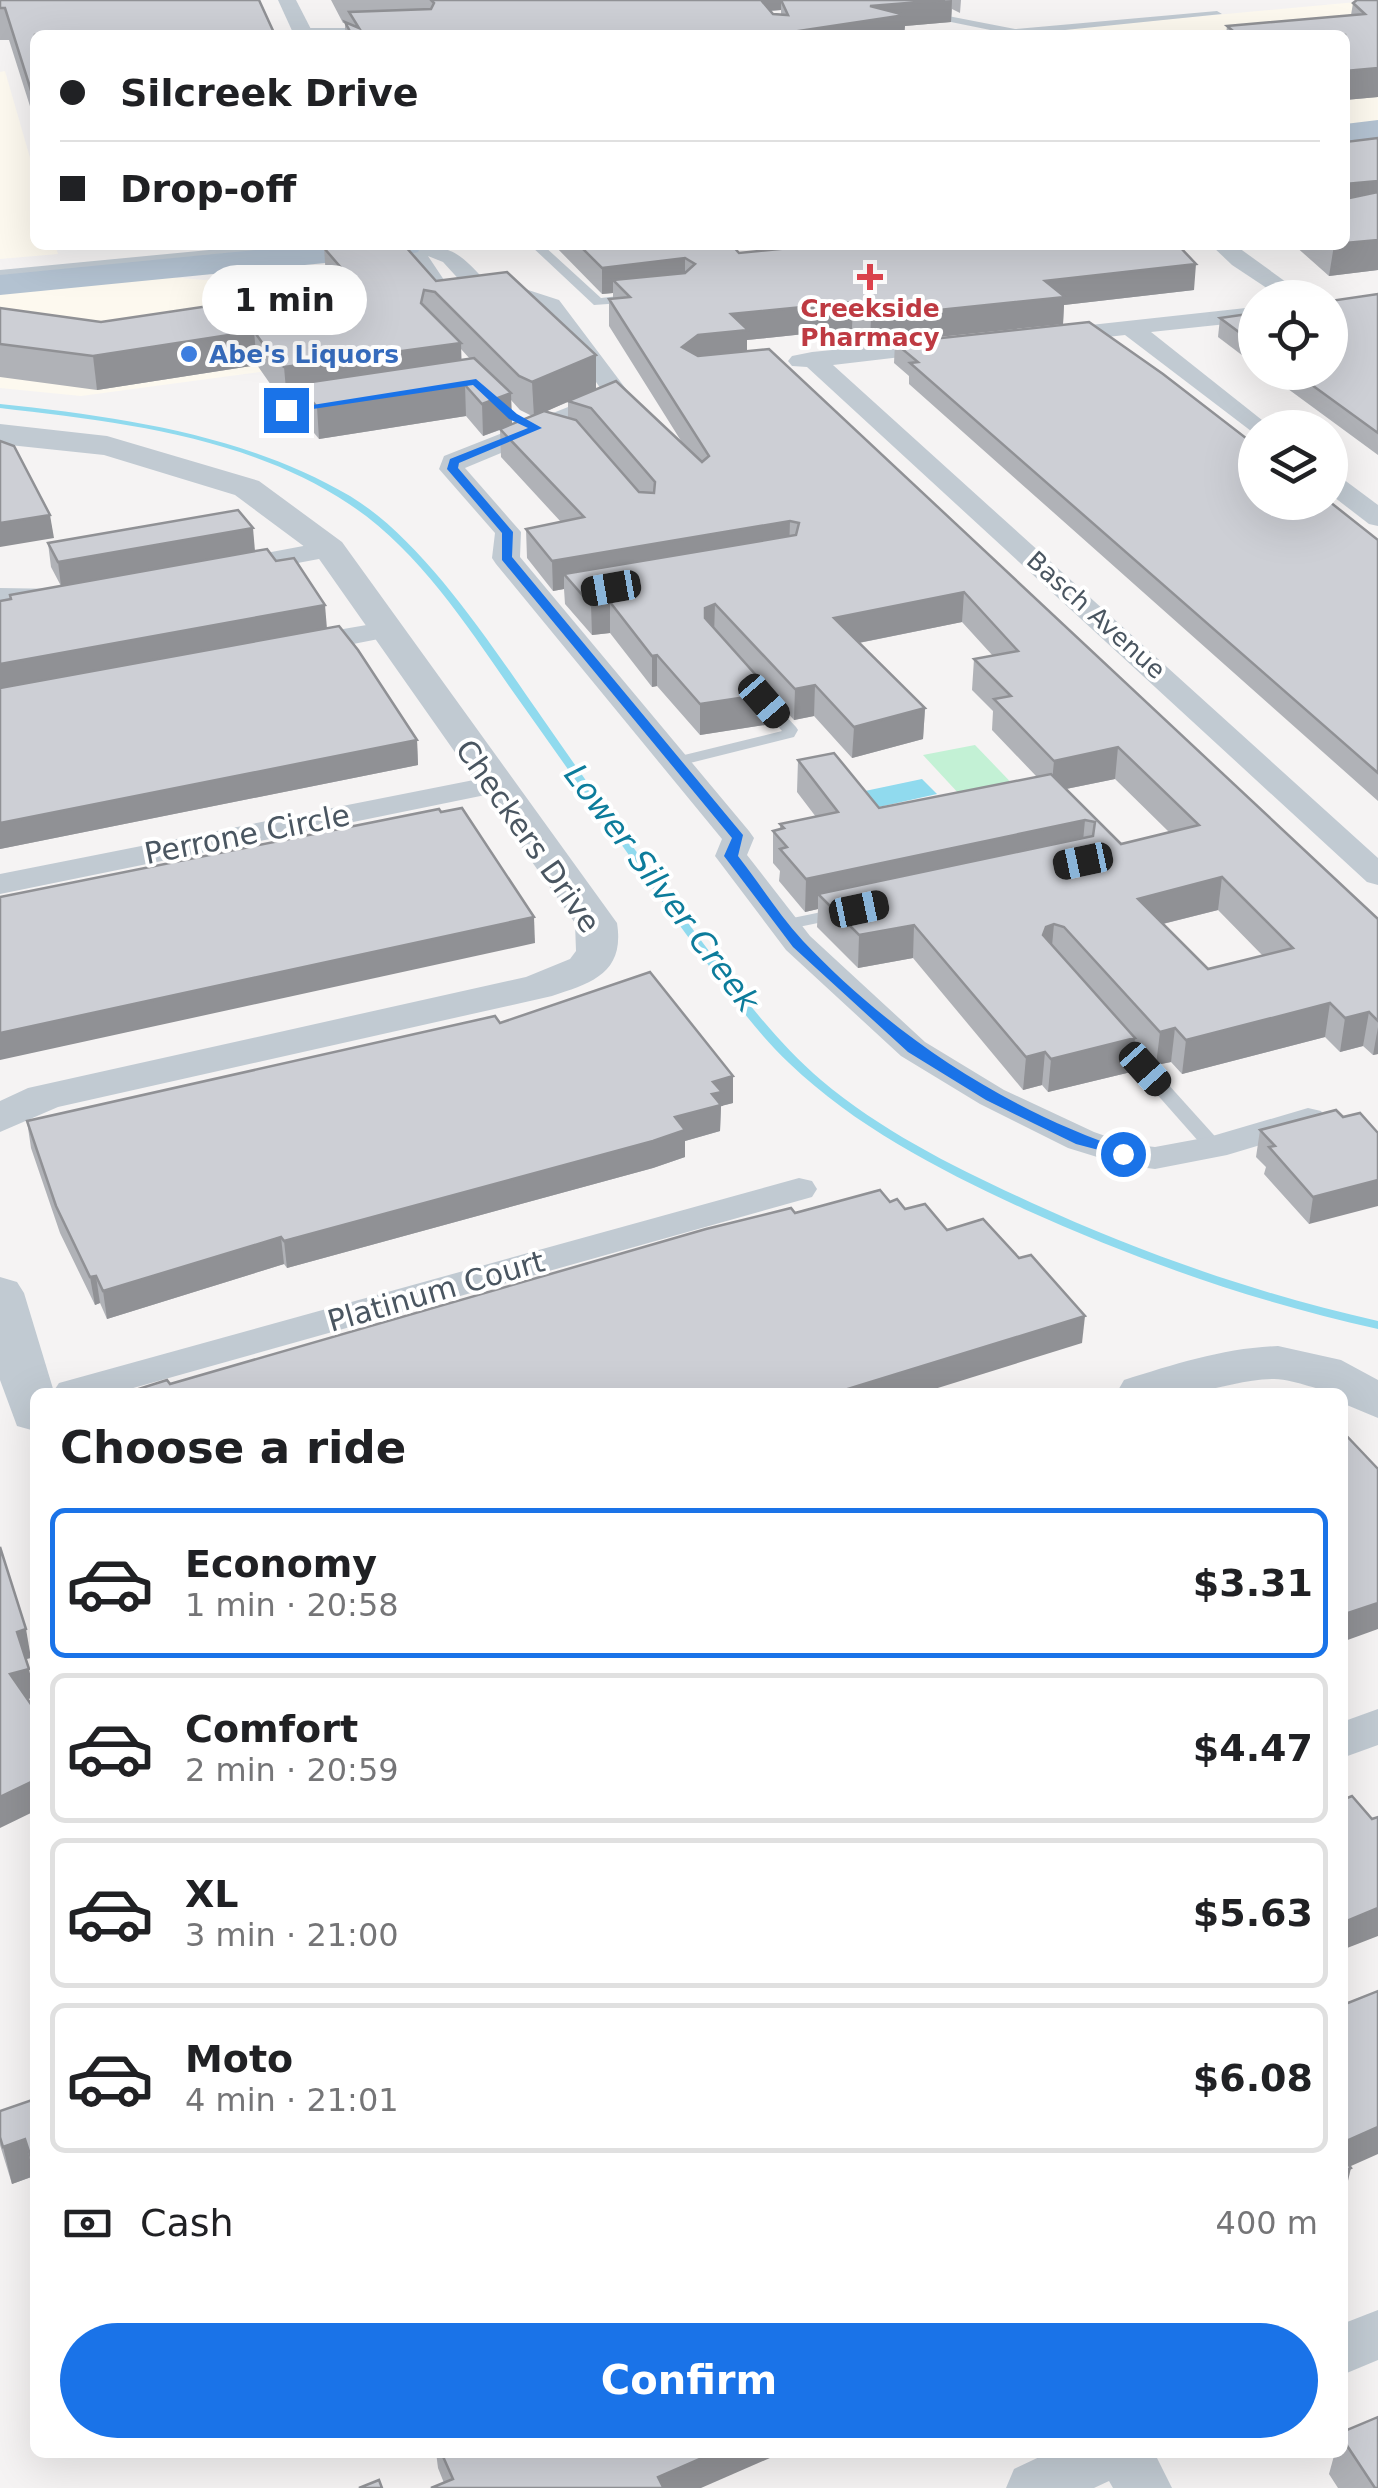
<!DOCTYPE html>
<html lang="en">
<head>
<meta charset="utf-8">
<style>
	body { margin:0; font-family:"DejaVu Sans",sans-serif; background:#f2f2f2; color:#202124; height:100vh; display:flex; flex-direction:column; font-size:38px; white-space:nowrap }
	* { box-sizing:border-box; margin:0 }
	p { font-size:32px; color:#757577 }
	.icon { flex:none; width:55px; height:55px; fill:none; stroke:currentColor; stroke-width:2; stroke-linecap:round; stroke-linejoin:round }
	.map { position:relative; flex:1; overflow:hidden }
	.panel { position:absolute; left:30px; top:1388px; width:1318px; height:1070px; display:flex; flex-direction:column; background:#fff; border-radius:15px; box-shadow:0 10px 40px #0002 }
	.panel>* { flex:none }
	.banner { position:absolute; left:30px; top:30px; width:1320px; height:220px; border-radius:15px; box-shadow:0 10px 40px #0002; display:grid; align-content:center; height:220px; padding:0 30px; background:#fff }
	.tools { position:absolute; left:1238px; top:280px; display:grid; gap:20px }
	.tools a { display:grid; place-items:center; width:110px; height:110px; border-radius:50%; background:#fff; box-shadow:0 10px 40px #0002; font-size:50px }
	.end { position:absolute; width:45px; height:45px; margin:-22px; border:12px solid #1a73e8; background:#fff; box-shadow:0 0 0 5px #fff }
	.from { border-radius:50% }
	.bubble { position:absolute; height:70px; border-radius:35px; background:#fff; box-shadow:0 10px 40px #0002; font-size:32px; font-weight:800; line-height:70px; text-align:center }
	.car { position:absolute; width:30px; height:60px; margin:-30px -15px; border-radius:12px; box-shadow:0 0 8px 2px #0007; background:linear-gradient(#222 24%,#8ab4d8 0 40%,#222 0 76%,#8ab4d8 0 86%,#222 0) }
	.banner b { display:flex; align-items:center; gap:35px; height:95px; font-size:38px }
	.banner b+b { border-top:2px solid #e0e0e0 }
	.banner i { width:25px; height:25px; background:#202124 }
	ul { padding:0; list-style:none }
	li { display:flex; align-items:center; gap:30px; height:150px; margin:0 20px 15px; padding:0 10px; border:5px solid #e0e0e0; border-radius:15px }
	li div { flex:1 }
	li b { display:block; font-size:38px }
	li em { font-style:normal; font-weight:800 }
	li.on { border-color:#1a73e8 }
	li>.icon { width:90px; height:90px; stroke-width:1.5 }
	h2 { padding:0 30px; font-size:45px; line-height:120px }
	.pay { display:flex; align-items:center; gap:25px; height:110px; padding:0 30px; font-size:38px }
	.pay p { margin-inline-start:auto }
	.cta { display:flex; gap:20px; margin-top:auto; padding:20px 30px }
	.cta a { flex:1; height:115px; border-radius:60px; background:#1a73e8; color:#fff; font-size:40px; font-weight:800; line-height:115px; text-align:center }
	.map>svg:first-child { display:block }
	.commercial { fill:#fdf9ef }
	.green { fill:#c3f1d5 }
	.water { fill:#90daee }
	.lines { fill:none; stroke-linecap:round; stroke-linejoin:round }
	.stream { fill:#90daee; fill-rule:evenodd }
	.service { fill:#c1cad2; fill-rule:evenodd }
	.minor { fill:#c1cad2; fill-rule:evenodd }
	.tertiary { fill:#c1cad2; fill-rule:evenodd }
	.primary { fill:#b3c2d1; fill-rule:evenodd }
	.wall { fill:#b0b2b7; fill-rule:evenodd }
	.shaded-wall { fill:#909195 }
	.building { fill:#cdcfd5; stroke:#909195; stroke-width:2.5; fill-rule:evenodd }
	.route { fill:#1a73e8 }
	.health-dot { fill:#e0444e; stroke:#fff; stroke-width:4 }
	.shop-dot { fill:#3f7fe0; stroke:#fff; stroke-width:4 }
	.labels { text-anchor:middle; dominant-baseline:central; stroke-width:8; stroke-linejoin:round; paint-order:stroke }
	.far-health-label { font-size:25px; font-weight:bold; fill:#be3a42; stroke:#fff }
	.far-shop-label { font-size:25px; font-weight:bold; fill:#366cbe; stroke:#fff; text-anchor:start }
	.far-street-label { font-size:25px; fill:#4a5661; stroke:#fff }
	.street-label { font-size:30px; fill:#4a5661; stroke:#fff }
	.water-label { font-size:32px; font-style:italic; fill:#0c7c9b; stroke:#fff }
</style>
</head>
<body>
<div class="map">
<svg width="1378" height="2488" viewBox="0 0 1378 2488">
	<rect width="100%" height="100%" fill="#f5f3f3"/>
	<!-- commercial -->
	<g class="commercial">
		<path d="M1378,0V133L1345,136V35L1009,34Z"/>
		<path d="M5,71L35,175V245H55L58,254L0,259V72Z"/>
		<path d="M399,262L305,366L81,396L0,388V294L171,277L204,280Z"/>
	</g>
	<!-- green -->
	<path class="green" d="M975,745L1026,798L973,809L923,755Z"/>
	<!-- water -->
	<path class="water" d="M922,779L937,794L879,807L865,791Z"/>
	<g class="lines">
		<!-- stream -->
		<path class="stream" d="M0,404C121,417 243,434 350,496C428,543 499,657 552,732C614,821 677,910 743,996C767,1027 792,1055 821,1080C884,1133 958,1169 1032,1203C1144,1254 1258,1294 1378,1321V1329C1255,1302 1139,1261 1024,1209C940,1170 857,1128 789,1063C749,1025 718,978 686,934C626,852 568,769 509,686C464,621 416,548 349,504C247,436 119,422 0,408Z"/>
		<!-- service -->
		<g class="service">
			<path d="M925,3H933L948,16L1015,29L1217,11L1222,14L1015,35L941,20L925,7Z"/>
			<path d="M371,28L375,33L302,34L297,31L302,28Z"/>
			<path d="M261,245H304L298,249L0,278V270Z"/>
			<path d="M530,245H543L601,298L636,294L642,298L636,302L594,305Z"/>
			<path d="M271,254L281,257L306,314L304,317L294,314L269,257Z"/>
			<path d="M325,400L330,401V407L286,414L279,410Z"/>
			<path d="M753,684L758,686L796,727L798,730L794,737L678,766L672,764V758L782,731L745,689Z"/>
			<path d="M841,908L850,913L847,917L784,930L775,925L778,921Z"/>
			<path d="M1115,1031L1121,1032L1221,1143L1224,1147L1221,1151H1207L1109,1040L1106,1036Z"/>
		</g>
		<!-- minor -->
		<g class="minor">
			<path d="M278,0H296L314,35H294Z"/>
			<path d="M407,245C453,245 459,252 489,285L522,288L559,300L626,389L614,406L465,468L521,532L520,557L749,831L754,838L747,855L810,936L925,1042L1004,1090L1094,1132L1128,1144L1155,1147L1209,1137L1308,1108L1321,1111L1326,1119L1321,1127L1227,1155L1155,1169L1123,1165L1068,1148L980,1104L901,1056L786,950L715,856L722,839L496,564L492,558L495,533L439,469L444,456L596,396L601,389C586,368 559,321 539,308C489,276 454,332 406,260ZM428,256L443,262L464,285L444,280Z"/>
			<path d="M1211,245H1235L1308,298H1282L1232,265Z"/>
			<path d="M1255,307V321L1151,332L1272,428H1255V434L1125,335L1054,343L1042,336L1054,329Z"/>
			<path d="M944,339L956,346L952,351L833,365L1378,858V885L1367,882L807,367L792,366L788,361L792,356L812,352Z"/>
			<path d="M1330,473L1339,476L1378,505V526L1369,524L1330,494Z"/>
			<path d="M330,541L343,549L340,555L224,577L210,569L224,561Z"/>
			<path d="M0,588L62,589L76,597L62,605L0,604Z"/>
			<path d="M384,622L394,624L398,630L394,636L297,655L287,652L283,646L287,640L297,637Z"/>
			<path d="M494,776L505,779L509,785L505,791L0,894V874Z"/>
			<path d="M799,1178L812,1181L817,1189L812,1197L119,1392H53L59,1383Z"/>
			<path d="M1378,1709V1745L1342,1758V1722Z"/>
			<path d="M1378,2310V2360L1342,2375V2324Z"/>
			<path d="M1050,2452H1154L1172,2488H1113L1109,2481L1094,2488H1006L1014,2469Z"/>
		</g>
		<!-- tertiary -->
		<g class="tertiary">
			<path d="M0,424L107,436L259,481L342,542L617,923C625,973 592,983 552,996L58,1107L0,1132V1101L28,1088L526,977L570,959L576,951L575,923L317,556L235,495L104,455L0,444Z"/>
			<path d="M0,1277L17,1282L24,1293L54,1392H35V1431L17,1426L0,1380Z"/>
			<path d="M1278,1346L1341,1360L1378,1380V1418L1342,1403V1392C1318,1392 1299,1380 1274,1379C1246,1379 1222,1388 1196,1392C1172,1396 1141,1394 1117,1392L1124,1380C1175,1364 1224,1348 1278,1346Z"/>
		</g>
		<!-- primary -->
		<g class="primary">
			<path d="M1378,120V138L1345,142V124Z"/>
			<path d="M306,245H422L418,252L406,255L0,295V275Z"/>
		</g>
	</g>
	<!-- wall -->
	<g class="wall">
		<path d="M0,0L35,35V122L9,40H0Z"/>
		<path d="M331,0H961L960,13L952,9L951,22L905,26L904,35H345V23H343ZM781,10V14H773L770,11Z"/>
		<path d="M1378,0V97L1345,100V35H1226L1227,26L1351,15L1353,3Z"/>
		<path d="M1378,138V270L1329,276L1294,245H1345Z"/>
		<path d="M554,245H732L739,253L1194,290L1064,305L1063,324L870,344L852,329L747,340V351L1378,919V1054L1373,1055L1363,1046L1340,1052L1325,1037L1182,1074L1171,1062L1156,1065L1135,1042L1131,1072L1048,1092L1042,1085L1023,1090L913,958L858,968L817,927L818,909L805,912L779,881L780,871L773,863V831L780,829V824L816,817L797,792L798,760L879,808L1037,777L992,730L993,711L972,690L974,659L993,656L962,622L859,643L925,708L923,739L852,758L814,716L794,720L772,696L771,724L700,735L657,686L652,687L610,633L592,635L565,604L564,589L553,591L527,558L526,529L561,522L501,457L500,430L483,436L466,416L319,439L300,416L299,399L287,401L278,395L257,365L97,390L0,377V308L101,322L289,294L326,277L324,248L436,281L596,355V389L683,444L609,326V299L613,298V293L602,294ZM461,349L470,359L461,360ZM511,400L520,410L532,416L512,424ZM568,402V418L546,411ZM590,436L592,437L639,492ZM1115,779L1169,832L1121,844L1066,789ZM1218,910L1263,956L1208,969L1163,924Z"/>
		<path d="M1378,294V455L1265,372H1330Z"/>
		<path d="M1255,313V365L1218,337L1220,318Z"/>
		<path d="M895,343L1378,540V801L909,384V376L894,363Z"/>
		<path d="M48,543L255,551L327,628L417,740L418,765L0,849V601L10,599V595L61,586L51,567Z"/>
		<path d="M500,1023L733,1103L721,1106L720,1131L685,1141V1157L653,1168L287,1268L284,1264L107,1319L100,1303L95,1305L60,1233L31,1148L27,1121Z"/>
		<path d="M1336,1110L1309,1224L1264,1174L1266,1167L1256,1157L1260,1130Z"/>
		<path d="M35,2099V2180L34,2176L12,2184L0,2145V2111Z"/>
		<path d="M1342,2432L1378,2488H1338L1329,2474L1335,2452H1342Z"/>
		<path d="M436,2452H779V2454L444,2483L438,2468Z"/>
	</g>
	<!-- shaded-wall -->
	<g class="shaded-wall">
		<path d="M757,0H909H781V10L765,11Z"/>
		<path d="M952,0L951,22L905,26L904,35H772L870,6Z"/>
		<path d="M1378,68V97L1345,100V71Z"/>
		<path d="M1378,181V211L1345,214L1346,184Z"/>
		<path d="M1378,240V270L1329,276L1334,245H1345V243Z"/>
		<path d="M685,258V284L613,280V293L602,294V268Z"/>
		<path d="M1196,264L1194,290L1064,305L1063,324L870,344L871,317L1045,281Z"/>
		<path d="M853,302L852,329L747,340V357L698,362L682,347L698,335L731,314Z"/>
		<path d="M254,331L257,365L97,390L93,356Z"/>
		<path d="M461,343L462,376L298,384L299,399L287,401L284,367Z"/>
		<path d="M596,355V389L534,417L532,382Z"/>
		<path d="M465,385L466,416L319,439L317,407Z"/>
		<path d="M511,393L512,425L483,436L482,404Z"/>
		<path d="M50,515L54,538L0,547V523Z"/>
		<path d="M790,521L789,550L564,574V589L553,591L552,561Z"/>
		<path d="M253,528L255,551L61,586L58,562Z"/>
		<path d="M964,592L962,622L833,648L834,618Z"/>
		<path d="M610,602V633L592,635L591,605Z"/>
		<path d="M715,604L714,635L705,638V608Z"/>
		<path d="M325,605L327,629L0,688V664Z"/>
		<path d="M657,655V686L652,687V656Z"/>
		<path d="M815,685L814,716L794,720L795,689Z"/>
		<path d="M772,693L771,724L700,735V704Z"/>
		<path d="M925,708L923,739L852,758L854,727Z"/>
		<path d="M417,740L418,765L0,849V823Z"/>
		<path d="M1118,747L1115,779L1051,792L1054,761Z"/>
		<path d="M1085,820L1082,852L818,894V909L805,912L806,879Z"/>
		<path d="M1222,877L1218,910L1134,931L1138,899Z"/>
		<path d="M534,917L535,943L0,1060V1033Z"/>
		<path d="M1054,924L1051,957L1043,935L1046,927Z"/>
		<path d="M914,925L913,958L858,968L859,935Z"/>
		<path d="M1330,1003L1325,1037L1182,1074L1186,1040Z"/>
		<path d="M1369,1012L1363,1046L1340,1052L1345,1018Z"/>
		<path d="M1378,1027V1054L1373,1055Z"/>
		<path d="M1175,1028L1171,1062L1156,1065L1160,1032Z"/>
		<path d="M1135,1038L1131,1072L1048,1092L1051,1059Z"/>
		<path d="M1045,1052L1042,1085L1023,1090L1026,1057Z"/>
		<path d="M733,1076V1103L721,1106L720,1131L685,1141V1157L653,1168L287,1268L284,1241L675,1117L713,1082Z"/>
		<path d="M1378,1180V1206L1309,1224L1313,1197Z"/>
		<path d="M281,1237L284,1264L107,1319L103,1291Z"/>
		<path d="M96,1276L100,1303L95,1305L90,1277Z"/>
		<path d="M1085,1316L1082,1343L925,1392H838Z"/>
		<path d="M1378,1603V1629L1342,1642V1615Z"/>
		<path d="M26,1629L31,1658L23,1660L17,1632Z"/>
		<path d="M29,1669L35,1697L15,1703L10,1674Z"/>
		<path d="M35,1780V1811L0,1828V1797Z"/>
		<path d="M1378,1908V1936L1342,1950V1923Z"/>
		<path d="M1378,2127V2154L1342,2170V2143Z"/>
		<path d="M25,2139L34,2176L12,2184L3,2147Z"/>
		<path d="M1351,2168L1344,2198H1342V2172Z"/>
		<path d="M716,2452H779V2454L701,2488H658V2477Z"/>
	</g>
	<!-- building -->
	<g class="building">
		<path d="M0,0H259L275,35H35V103L5,8H0Z"/>
		<path d="M431,0H761L773,14L788,15L781,0H945L870,6L905,15L772,35H352L345,22L359,28L349,12L431,9L434,3Z"/>
		<path d="M1357,0H1378V68L1345,71V35H1238L1227,26L1365,14L1353,3Z"/>
		<path d="M1378,138V181L1346,184L1345,194L1350,198L1378,192V240L1345,243V142Z"/>
		<path d="M343,245H404L436,281L507,272L596,355L532,382L519,376L435,292L424,290L421,303L461,343L284,367L275,361L254,331L93,356L0,344V308L101,322L289,294L343,270L324,248Z"/>
		<path d="M579,245H732L739,253L820,245H1178L1196,264L1045,281L1065,297L871,317L853,302L731,314L748,330L698,335L682,347L698,356L769,349L1378,919V1021L1369,1012L1345,1018L1330,1003L1186,1040L1175,1028L1160,1032L1064,927L1054,924L1046,927L1043,935L1135,1038L1051,1059L1045,1052L1026,1057L914,925L859,935L818,894L1093,836L1095,822L1085,820L806,879L780,849L787,847L773,831L784,828L780,824L838,812L798,760L834,753L879,808L1051,774L1121,844L1199,825L1118,747L1054,761L994,699L1011,696L974,659L1018,651L964,592L834,618L925,708L854,727L815,685L795,689L715,604L705,608V618L772,693L700,704L657,655L652,656L610,602L591,605L564,574L796,535L799,523L790,521L552,561L526,529L584,517L500,429L544,411L576,420L639,492L654,493L655,482L591,408L568,401L616,381L702,462L709,456L609,299L630,297L613,280L685,273L695,264L685,258L602,268ZM1222,877L1293,948L1208,969L1138,899Z"/>
		<path d="M1378,294V433L1294,372H1330V301Z"/>
		<path d="M1255,313V344L1220,318Z"/>
		<path d="M1089,322L1163,374L1255,445V502H1330L1378,540V773L910,363L918,362L895,343Z"/>
		<path d="M474,358L511,393L482,404L465,385L317,407L298,384Z"/>
		<path d="M0,441L14,446L50,515L0,523Z"/>
		<path d="M238,510L253,528L58,562L48,543Z"/>
		<path d="M267,549L276,561L294,558L325,605L0,664V601L11,599L10,595Z"/>
		<path d="M339,626L358,650L417,740L0,823V688Z"/>
		<path d="M462,808L534,917L0,1033V897L439,809L441,812Z"/>
		<path d="M650,972L733,1076L713,1082L722,1092L712,1094L721,1105L675,1117L685,1130L653,1141L284,1241L281,1237L103,1291L96,1276L90,1277L56,1206L27,1121L495,1016L500,1023Z"/>
		<path d="M1336,1110L1343,1117L1360,1113L1378,1133V1180L1313,1197L1269,1147L1275,1146L1260,1130Z"/>
		<path d="M880,1190L890,1202L897,1199L905,1209L925,1204L947,1230L983,1219L1019,1258L1031,1255L1085,1316L838,1392H133L132,1391L167,1380L170,1384L706,1229L791,1208L795,1213Z"/>
		<path d="M1342,1431L1378,1469V1603L1342,1615Z"/>
		<path d="M0,1547L26,1629L17,1632L29,1669L10,1674L35,1710V1780L0,1797Z"/>
		<path d="M1352,1796L1372,1819L1378,1817V1908L1342,1923V1800Z"/>
		<path d="M1378,1991V2127L1342,2143V1996L1348,2003Z"/>
		<path d="M35,2099V2170L25,2139L3,2147L0,2137V2111Z"/>
		<path d="M1342,2156L1351,2168L1342,2172Z"/>
		<path d="M1378,2417V2488H1375L1342,2438V2432Z"/>
		<path d="M441,2452H716L658,2477L663,2487L661,2488H431L453,2479Z"/>
		<path d="M379,2480L382,2488H359Z"/>
	</g>
	<!-- route -->
	<path class="route" d="M476,379L517,414L542,428L459,463L458,468L513,532L512,557L743,835L738,856C760,884 779,915 803,941C893,1036 1005,1110 1129,1151V1158L1076,1144L986,1100L908,1052L793,947L724,856L732,838L502,560V533L447,469L450,459L528,428L509,419L473,385L286,413L281,410Z"/>
	<!-- markers -->
	<path class="health-dot" d="M865 262h10v10h10v10h-10v10h-10v-10h-10v-10h10z"/>
	<circle class="shop-dot" cx="189" cy="354" r="10"/>
	<g class="labels">
		<!-- far-health labels -->
		<g class="far-health-label">
			<text x="870" y="308">Creekside<tspan x="870" dy="29">Pharmacy</tspan></text>
		</g>
		<!-- far-shop labels -->
		<g class="far-shop-label">
			<text x="209" y="354">Abe's Liquors</text>
		</g>
		<!-- far-street labels -->
		<g class="far-street-label">
			<text transform="translate(1096 615) rotate(42)">Basch Avenue</text>
		</g>
		<!-- street labels -->
		<g class="street-label">
			<text transform="translate(247 834) rotate(-11)">Perrone Circle</text>
			<text transform="translate(528 836) rotate(55)">Checkers Drive</text>
			<text transform="translate(436 1291) rotate(-16)">Platinum Court</text>
		</g>
		<!-- water labels -->
		<g class="water-label">
			<text transform="translate(662 888) rotate(53)">Lower Silver Creek</text>
		</g>
	</g>
</svg>
<div class="tools">
<a><svg class="icon" aria-label="locate" viewBox="0 0 24 24"><circle cx="12" cy="12" r="6"/><path d="M12 2v4M12 18v4M2 12h4M18 12h4"/></svg></a>
<a><svg class="icon" aria-label="layers" viewBox="0 0 24 24"><path d="M12 4l9 5-9 5-9-5zM3 14l9 5 9-5"/></svg></a>
</div>
<i class="end from" style="left:1123px;top:1154px"></i>
<i class="end" style="left:286px;top:410px"></i>
<div class="bubble" style="left:202px;top:265px;width:165px">1 min</div>
<i class="car" style="left:611px;top:588px;rotate:260deg"></i>
<i class="car" style="left:764px;top:701px;rotate:139deg"></i>
<i class="car" style="left:1083px;top:861px;rotate:258deg"></i>
<i class="car" style="left:859px;top:909px;rotate:78deg"></i>
<i class="car" style="left:1145px;top:1069px;rotate:138deg"></i>
<div class="banner">
<b><i class="from"></i>Silcreek Drive</b>
<b><i></i>Drop-off</b>
</div>
<section class="panel">
<h2>Choose a ride</h2>
<ul>
<li class="on"><svg class="icon" aria-label="car" viewBox="0 0 24 24"><path d="M5 17H2v-5l4-1 3-4h7l3 4 3 1v5h-3M9 17h6M6 11h13"/><circle cx="7" cy="17" r="2"/><circle cx="17" cy="17" r="2"/></svg><div><b>Economy</b><p>1 min · 20:58</p></div><em>$3.31</em></li>
<li><svg class="icon" aria-label="car" viewBox="0 0 24 24"><path d="M5 17H2v-5l4-1 3-4h7l3 4 3 1v5h-3M9 17h6M6 11h13"/><circle cx="7" cy="17" r="2"/><circle cx="17" cy="17" r="2"/></svg><div><b>Comfort</b><p>2 min · 20:59</p></div><em>$4.47</em></li>
<li><svg class="icon" aria-label="car" viewBox="0 0 24 24"><path d="M5 17H2v-5l4-1 3-4h7l3 4 3 1v5h-3M9 17h6M6 11h13"/><circle cx="7" cy="17" r="2"/><circle cx="17" cy="17" r="2"/></svg><div><b>XL</b><p>3 min · 21:00</p></div><em>$5.63</em></li>
<li><svg class="icon" aria-label="car" viewBox="0 0 24 24"><path d="M5 17H2v-5l4-1 3-4h7l3 4 3 1v5h-3M9 17h6M6 11h13"/><circle cx="7" cy="17" r="2"/><circle cx="17" cy="17" r="2"/></svg><div><b>Moto</b><p>4 min · 21:01</p></div><em>$6.08</em></li>
</ul>
<div class="pay"><svg class="icon" aria-label="cash" viewBox="0 0 24 24"><path d="M3 7h18v10H3z"/><circle cx="12" cy="12" r="2"/></svg>Cash<p>400 m</p></div>
<div class="cta"><a>Confirm</a></div>
</section>
</div>
</body>
</html>
